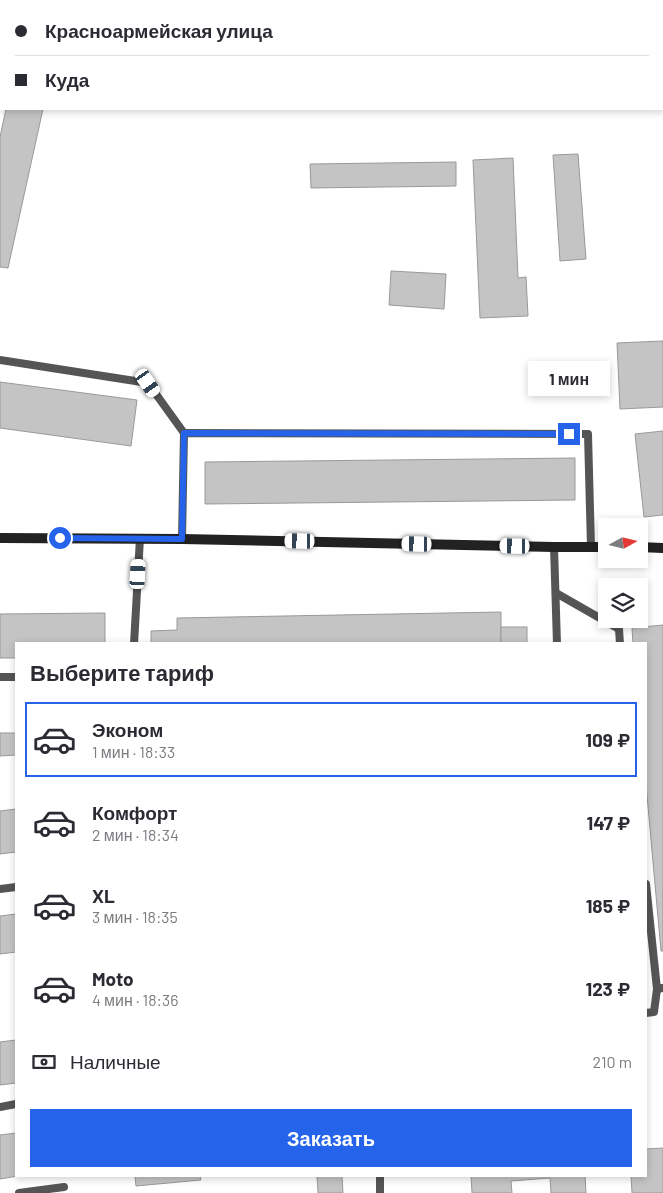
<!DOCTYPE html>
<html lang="ru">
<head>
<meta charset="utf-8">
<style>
	body { margin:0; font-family:Barlow,sans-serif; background:#f7f7f7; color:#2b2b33; height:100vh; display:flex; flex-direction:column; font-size:19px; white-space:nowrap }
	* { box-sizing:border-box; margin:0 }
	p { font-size:16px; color:#7c7c81 }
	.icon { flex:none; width:28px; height:28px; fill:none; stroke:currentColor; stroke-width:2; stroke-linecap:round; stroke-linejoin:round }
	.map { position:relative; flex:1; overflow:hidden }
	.details { position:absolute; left:15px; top:642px; width:632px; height:535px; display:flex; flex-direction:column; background:#fff; border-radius:0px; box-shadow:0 2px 8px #0003 }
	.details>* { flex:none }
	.banner { position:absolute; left:0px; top:0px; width:664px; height:110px; box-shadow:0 2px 8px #0003; display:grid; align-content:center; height:110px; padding:0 15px; background:#fff }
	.needle { width:32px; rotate:82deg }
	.buttons { position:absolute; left:598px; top:518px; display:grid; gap:10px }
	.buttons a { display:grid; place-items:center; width:50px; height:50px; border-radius:0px; background:#fff; box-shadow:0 2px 8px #0003; font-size:25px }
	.end { position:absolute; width:22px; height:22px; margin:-11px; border:6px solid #2563eb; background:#fff; box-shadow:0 0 0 2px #fff }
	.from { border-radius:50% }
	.bubble { position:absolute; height:35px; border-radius:0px; background:#fff; box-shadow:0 2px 8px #0003; font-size:16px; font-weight:700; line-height:35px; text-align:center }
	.car { position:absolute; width:15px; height:30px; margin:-15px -8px; border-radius:6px; box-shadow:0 0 4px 1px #0007; background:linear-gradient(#fff 24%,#345 0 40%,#fff 0 76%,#345 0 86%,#fff 0) }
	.banner b { display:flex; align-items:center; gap:18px; height:48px; font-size:19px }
	.banner b+b { border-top:1px solid #e1e1e2 }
	.banner i { width:12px; height:12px; background:#2b2b33 }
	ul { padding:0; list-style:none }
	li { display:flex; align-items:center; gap:15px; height:75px; margin:0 10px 8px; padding:0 5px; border:2px solid transparent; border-radius:0px }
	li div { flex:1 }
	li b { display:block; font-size:19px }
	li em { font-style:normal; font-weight:700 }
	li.on { border-color:#2563eb }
	li>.icon { width:45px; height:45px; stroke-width:1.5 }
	h2 { padding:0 15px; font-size:22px; line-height:60px }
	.pay { display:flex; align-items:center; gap:12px; height:55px; padding:0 15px; font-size:19px }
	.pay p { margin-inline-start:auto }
	.button { display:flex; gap:10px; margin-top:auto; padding:10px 15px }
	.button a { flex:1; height:58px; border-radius:0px; background:#2563eb; color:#fff; font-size:20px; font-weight:700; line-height:58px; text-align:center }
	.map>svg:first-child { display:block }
	.building { fill:#c4c4c4; stroke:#999 }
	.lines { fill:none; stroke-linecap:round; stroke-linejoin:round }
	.lane { stroke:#555; stroke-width:8 }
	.secondary { stroke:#222; stroke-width:10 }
	.route { stroke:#2563eb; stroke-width:6 }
</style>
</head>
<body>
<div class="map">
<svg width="663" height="1193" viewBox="0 0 663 1193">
	<rect width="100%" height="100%" fill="#fff"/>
	<!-- building -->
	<g class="building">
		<rect x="30" y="0" width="37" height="1"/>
		<path d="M109,0H147L146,1H108Z"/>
		<path d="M6,109H43L8,268L0,267V137Z"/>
		<path d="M578,154L586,259L560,261L553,155Z"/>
		<path d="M513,158L518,278L526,277L528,316L480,318L473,160Z"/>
		<path d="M456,162V186L311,188L310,164Z"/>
		<path d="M391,271L446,274L444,309L389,305Z"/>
		<path d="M663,341V407L620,409L617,343Z"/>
		<path d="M0,382L137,400L131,446L0,428Z"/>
		<path d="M663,431V515L644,517L635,434Z"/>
		<path d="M575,458V500L205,504V462Z"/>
		<path d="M501,612V644H151V631L177,630V618Z"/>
		<path d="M105,613V644H16V658H0V614Z"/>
		<path d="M663,625V951H661L646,784V644H633L632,628Z"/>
		<rect x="501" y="627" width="26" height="17"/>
		<path d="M0,733H16V755L0,756Z"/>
		<path d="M16,809V852L0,854V811Z"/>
		<path d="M16,914V952L0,954V916Z"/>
		<path d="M16,1040V1083L0,1085V1042Z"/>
		<path d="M16,1133V1176H18L0,1179V1135Z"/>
		<path d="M663,1148V1193H632L631,1176H646V1149Z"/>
		<path d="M135,1176H200L201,1180L136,1186Z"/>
		<path d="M317,1176H342L343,1193H318Z"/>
		<path d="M471,1176H585L586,1193H551L550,1178L511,1181L512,1193H472Z"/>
	</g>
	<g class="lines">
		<!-- lane -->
		<g class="lane">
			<path d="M0,360L148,383L184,433"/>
			<path d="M182,539L184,433L588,434L591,547"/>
			<path d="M554,547L557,644"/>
			<path d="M556,593L619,629L620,644"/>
			<path d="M134,644L140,538"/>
			<path d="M0,677H16"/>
			<path d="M646,884L657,989L663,988"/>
			<path d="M0,889L16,887"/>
			<path d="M646,1013L654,1012L657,989"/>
			<path d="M0,1107L16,1104"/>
			<path d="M380,1176V1193"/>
			<path d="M19,1193L64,1187"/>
		</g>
		<!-- secondary -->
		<g class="secondary">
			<path d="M0,538L182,539L554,547H606"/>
			<path d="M639,547L663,548"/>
		</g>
	</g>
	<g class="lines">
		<!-- route -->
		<path class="route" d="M60,538L182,539L184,433L569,434"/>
	</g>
</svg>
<div class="buttons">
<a><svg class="needle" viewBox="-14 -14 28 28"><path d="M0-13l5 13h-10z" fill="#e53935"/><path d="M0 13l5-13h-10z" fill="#7c7c81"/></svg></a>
<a><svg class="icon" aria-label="layers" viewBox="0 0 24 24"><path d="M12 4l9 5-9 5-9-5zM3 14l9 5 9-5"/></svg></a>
</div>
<i class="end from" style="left:60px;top:538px"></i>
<i class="end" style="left:569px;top:434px"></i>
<div class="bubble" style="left:528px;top:361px;width:82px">1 мин</div>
<i class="car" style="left:148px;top:383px;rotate:145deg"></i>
<i class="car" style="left:300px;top:541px;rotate:271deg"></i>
<i class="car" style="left:417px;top:544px;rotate:271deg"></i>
<i class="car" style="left:515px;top:546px;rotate:271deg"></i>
<i class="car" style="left:138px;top:574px;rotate:3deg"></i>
<div class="banner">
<b><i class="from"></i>Красноармейская улица</b>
<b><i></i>Куда</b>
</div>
<section class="details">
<h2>Выберите тариф</h2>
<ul>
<li class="on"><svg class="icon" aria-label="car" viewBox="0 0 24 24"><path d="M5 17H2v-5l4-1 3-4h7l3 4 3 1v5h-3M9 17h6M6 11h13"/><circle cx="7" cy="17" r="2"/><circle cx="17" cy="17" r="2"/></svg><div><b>Эконом</b><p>1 мин · 18:33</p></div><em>109 ₽</em></li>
<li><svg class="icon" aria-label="car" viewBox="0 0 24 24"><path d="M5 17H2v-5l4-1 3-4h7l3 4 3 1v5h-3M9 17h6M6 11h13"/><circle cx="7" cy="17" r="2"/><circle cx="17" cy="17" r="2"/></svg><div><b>Комфорт</b><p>2 мин · 18:34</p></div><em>147 ₽</em></li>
<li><svg class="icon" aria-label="car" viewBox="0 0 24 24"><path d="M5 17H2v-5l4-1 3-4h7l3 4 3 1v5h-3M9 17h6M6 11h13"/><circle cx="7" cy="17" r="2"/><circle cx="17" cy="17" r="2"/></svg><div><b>XL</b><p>3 мин · 18:35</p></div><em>185 ₽</em></li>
<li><svg class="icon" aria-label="car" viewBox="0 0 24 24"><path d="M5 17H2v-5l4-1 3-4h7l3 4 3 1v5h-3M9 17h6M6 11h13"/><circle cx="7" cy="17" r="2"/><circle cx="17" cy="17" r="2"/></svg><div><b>Moto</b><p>4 мин · 18:36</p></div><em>123 ₽</em></li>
</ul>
<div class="pay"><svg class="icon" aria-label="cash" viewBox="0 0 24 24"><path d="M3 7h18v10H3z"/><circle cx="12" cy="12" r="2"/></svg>Наличные<p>210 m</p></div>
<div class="button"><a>Заказать</a></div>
</section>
</div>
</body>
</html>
